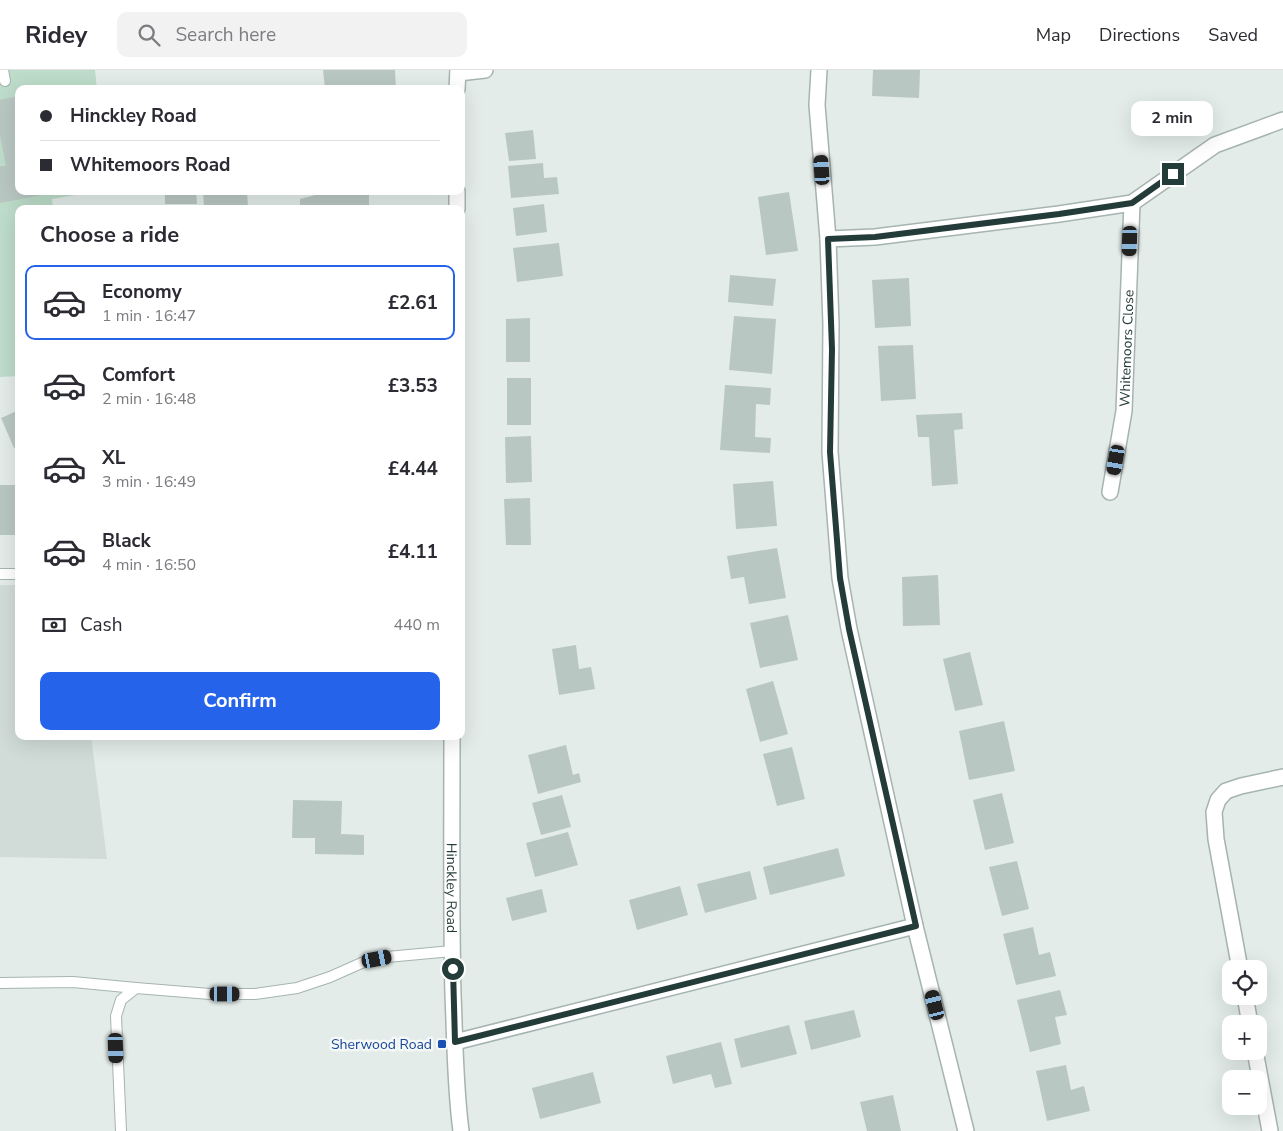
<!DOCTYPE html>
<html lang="en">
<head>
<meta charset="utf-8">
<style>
	body { margin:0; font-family:"Nunito Sans",sans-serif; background:#f2f2f3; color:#2b2b33; height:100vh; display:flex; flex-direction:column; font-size:19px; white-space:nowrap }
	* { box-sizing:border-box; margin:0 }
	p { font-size:16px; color:#7c7c81 }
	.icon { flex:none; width:28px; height:28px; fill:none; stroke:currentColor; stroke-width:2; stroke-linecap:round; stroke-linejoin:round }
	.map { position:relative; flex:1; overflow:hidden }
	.drawer { position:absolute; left:15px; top:135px; width:450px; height:535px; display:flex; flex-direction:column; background:#fff; border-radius:10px; box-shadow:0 5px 20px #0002 }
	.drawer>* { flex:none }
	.top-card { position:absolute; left:15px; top:15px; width:450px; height:110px; border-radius:10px; box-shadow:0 5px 20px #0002; display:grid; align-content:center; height:110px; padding:0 25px; background:#fff }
	.controls { position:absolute; left:1222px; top:890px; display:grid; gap:10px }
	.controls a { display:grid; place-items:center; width:45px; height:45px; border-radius:10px; background:#fff; box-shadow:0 5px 20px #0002; font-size:25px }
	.end { position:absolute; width:22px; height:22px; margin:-11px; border:6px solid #243c39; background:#fff; box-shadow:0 0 0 2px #fff }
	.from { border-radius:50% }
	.bubble { position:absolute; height:35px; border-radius:10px; background:#fff; box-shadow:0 5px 20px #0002; font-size:16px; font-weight:700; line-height:35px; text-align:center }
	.car { position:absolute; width:15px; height:30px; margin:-15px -8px; border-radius:6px; box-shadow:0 0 4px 1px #0007; background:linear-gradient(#222 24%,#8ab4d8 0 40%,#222 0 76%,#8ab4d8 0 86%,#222 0) }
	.top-card b { display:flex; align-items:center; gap:18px; height:48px; font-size:19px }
	.top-card b+b { border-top:1px solid #e1e1e2 }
	.top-card i { width:12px; height:12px; background:#2b2b33 }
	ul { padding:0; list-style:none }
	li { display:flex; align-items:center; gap:15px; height:75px; margin:0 10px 8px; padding:0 15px; border:2px solid transparent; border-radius:10px }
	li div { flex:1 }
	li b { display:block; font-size:19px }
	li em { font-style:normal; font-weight:700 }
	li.current { border-color:#2563eb }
	li>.icon { width:45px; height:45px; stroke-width:1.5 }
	h2 { padding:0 25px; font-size:22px; line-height:60px }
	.pay { display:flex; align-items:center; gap:12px; height:55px; padding:0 25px; font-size:19px }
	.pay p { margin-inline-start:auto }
	.primary-button { display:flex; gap:10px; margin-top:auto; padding:10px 25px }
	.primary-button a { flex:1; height:58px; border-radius:10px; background:#2563eb; color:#fff; font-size:20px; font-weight:700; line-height:58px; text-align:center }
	header { display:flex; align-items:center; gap:30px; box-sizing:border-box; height:70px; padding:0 25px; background:#fff; border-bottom:1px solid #e1e1e2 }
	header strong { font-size:24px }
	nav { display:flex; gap:28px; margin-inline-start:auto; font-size:18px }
	.search { width:350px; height:45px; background:#f2f2f3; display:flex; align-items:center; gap:12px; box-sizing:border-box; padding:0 18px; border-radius:10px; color:#7c7c81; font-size:19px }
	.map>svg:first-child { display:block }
	.built { fill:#d1dcd8 }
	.green { fill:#bddcc9 }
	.building { fill:#b9c7c2 }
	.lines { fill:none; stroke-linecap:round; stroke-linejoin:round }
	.service-casing { stroke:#a6b4b1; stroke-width:12 }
	.minor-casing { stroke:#a6b4b1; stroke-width:18 }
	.service { stroke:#fff; stroke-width:10 }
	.minor { stroke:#fff; stroke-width:15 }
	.route { stroke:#243c39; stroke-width:6 }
	.transit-dot { fill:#1a4fb4; stroke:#f4f9f7; stroke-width:2 }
	.labels { text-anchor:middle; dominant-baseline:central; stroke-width:5; stroke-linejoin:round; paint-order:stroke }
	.street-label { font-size:14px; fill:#243c39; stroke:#f4f9f7 }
	.transit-label { font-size:14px; fill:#164399; stroke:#f4f9f7; text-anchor:end }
</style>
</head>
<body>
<header>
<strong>Ridey</strong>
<div class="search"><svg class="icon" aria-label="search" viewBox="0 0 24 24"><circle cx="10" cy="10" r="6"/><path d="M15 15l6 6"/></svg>Search here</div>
<nav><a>Map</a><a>Directions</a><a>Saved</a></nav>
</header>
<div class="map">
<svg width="1283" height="1061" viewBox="0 0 1283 1061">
	<rect width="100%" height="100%" fill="#e3ece9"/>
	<!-- built -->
	<path class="built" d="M0,515H19V666H91L107,789L0,787Z"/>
	<!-- green -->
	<path class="green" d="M0,0H95L97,19H19V121H98L52,129L53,139H19V306L0,307Z"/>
	<!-- building -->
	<g class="building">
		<path d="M323,0H395L396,19H325Z"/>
		<path d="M873,0H920L919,28L872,26Z"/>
		<path d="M19,26V121H47V124L0,133V96H6L0,65V30Z"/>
		<path d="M533,60L536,89L509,91L505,63Z"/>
		<path d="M543,93L544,108L557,107L559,124L511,128L508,96Z"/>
		<path d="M165,121H196L197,134H165Z"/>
		<path d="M203,121H247L248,137L204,138Z"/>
		<path d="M315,121H369V139H300V129L315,125Z"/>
		<path d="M789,122L798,181L766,185L758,127Z"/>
		<path d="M544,134L547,162L516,166L513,138Z"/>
		<path d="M559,173L563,206L517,212L513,178Z"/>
		<path d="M730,205L776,209L773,236L728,232Z"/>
		<path d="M909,208L911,256L875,258L872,210Z"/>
		<path d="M734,246L776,249L772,304L729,300Z"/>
		<path d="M530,248V292H506V249Z"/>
		<path d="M913,275L916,329L881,331L878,276Z"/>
		<rect x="507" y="308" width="24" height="47"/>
		<path d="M725,315L771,318L770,335L756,334L755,367L771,368L770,383L720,380Z"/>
		<path d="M19,340V376L14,378L1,348Z"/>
		<path d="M962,343L963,359L954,360L958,414L932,416L929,367H918L916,345Z"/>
		<path d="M531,366L532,412L506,413L505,367Z"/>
		<path d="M773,411L777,456L736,459L733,414Z"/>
		<rect x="0" y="415" width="19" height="50"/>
		<path d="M530,428L531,475H506L504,429Z"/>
		<path d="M777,478L786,528L749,534L744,507L731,509L727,486Z"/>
		<path d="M938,505L940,555L903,556L902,507Z"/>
		<path d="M788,545L798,590L760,598L750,553Z"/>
		<path d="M576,575L579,599L591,597L595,619L559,625L552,579Z"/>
		<path d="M970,582L983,635L955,641L943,589Z"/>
		<path d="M773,611L788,664L760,672L746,619Z"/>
		<path d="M1004,651L1015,701L969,710L959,661Z"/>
		<path d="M566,675L573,705L579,703L581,712L538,724L528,685Z"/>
		<path d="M792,677L805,729L777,736L763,684Z"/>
		<path d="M1002,723L1014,773L985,780L973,730Z"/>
		<path d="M562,725L571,757L541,765L532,733Z"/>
		<path d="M293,730L342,731L341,764L364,765V785L315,784V768H292Z"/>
		<path d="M568,762L578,795L535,807L526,773Z"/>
		<path d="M838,778L845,806L770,825L763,797Z"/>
		<path d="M1017,791L1029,839L1002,846L989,797Z"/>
		<path d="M750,801L757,829L705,843L697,814Z"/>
		<path d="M680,816L688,845L637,860L629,830Z"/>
		<path d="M542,819L547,842L512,851L506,828Z"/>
		<path d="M1033,857L1039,885L1050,882L1056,906L1016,915L1003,864Z"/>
		<path d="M1060,920L1067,945L1055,947L1061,974L1030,982L1017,930Z"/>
		<path d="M854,940L861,967L811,980L804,951Z"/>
		<path d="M789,955L797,984L741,998L734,969Z"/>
		<path d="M721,972L732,1014L715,1018L711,1004L673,1014L666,986Z"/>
		<path d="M1066,995L1071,1020L1084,1016L1090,1041L1047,1051L1036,1001Z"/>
		<path d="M593,1002L601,1033L540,1049L532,1018Z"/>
		<path d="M893,1025L901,1061H867L860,1032Z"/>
	</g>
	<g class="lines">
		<!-- service casing -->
		<g class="service-casing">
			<g id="service">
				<path d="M3,0L5,11"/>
				<path d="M0,504H19"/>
				<path d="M0,913L73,912L136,918L210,924H255L297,918L330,907L366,891L387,887L452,881"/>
				<path d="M121,1061L116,946L121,930L136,918"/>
			</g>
		</g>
		<!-- minor casing -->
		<g class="minor-casing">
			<g id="minor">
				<path d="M819,0L817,35L828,169L831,254L830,382L840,508L849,559L915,856L966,1061"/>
				<path d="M458,3L485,0"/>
				<path d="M457,19L458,0"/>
				<path d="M457,121V139"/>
				<path d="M828,169L875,167L1059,144L1132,133L1215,75L1283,50"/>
				<path id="s1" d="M1110,422L1124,341L1132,133"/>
				<path id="s2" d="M452,666C452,752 451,838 453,925C455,970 455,1016 461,1061"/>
				<path d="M1240,899L1216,769L1214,742L1218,730L1226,721L1241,716L1283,707"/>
				<path d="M1245,926L1250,954"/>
				<path d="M455,972L915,856"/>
				<path d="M1255,981L1270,1061"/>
			</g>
		</g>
		<!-- service -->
		<use href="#service" class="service"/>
		<!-- minor -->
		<use href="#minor" class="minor"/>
	</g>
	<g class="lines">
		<!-- route -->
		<path class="route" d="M453,899L455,972L916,856L849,559L840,508L830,382L832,279L828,169L875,167L1059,144L1132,133L1173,104"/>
	</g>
	<!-- markers -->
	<rect class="transit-dot" x="437" y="969" width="10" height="10" rx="2.5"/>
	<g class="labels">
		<!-- street labels -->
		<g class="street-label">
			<text stroke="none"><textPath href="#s1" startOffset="145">Whitemoors Close</textPath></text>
			<text stroke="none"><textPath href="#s2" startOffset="152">Hinckley Road</textPath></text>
		</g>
		<!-- transit labels -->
		<g class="transit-label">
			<text x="432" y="974">Sherwood Road</text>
		</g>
	</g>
</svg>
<div class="controls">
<a><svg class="icon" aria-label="locate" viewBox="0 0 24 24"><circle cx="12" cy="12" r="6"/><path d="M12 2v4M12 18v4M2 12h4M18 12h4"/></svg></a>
<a>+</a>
<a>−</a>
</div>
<i class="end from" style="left:453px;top:899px"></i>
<i class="end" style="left:1173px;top:104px"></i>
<div class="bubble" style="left:1131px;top:31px;width:82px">2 min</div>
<i class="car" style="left:822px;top:100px;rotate:356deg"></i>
<i class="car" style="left:1130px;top:171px;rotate:182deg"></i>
<i class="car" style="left:1116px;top:390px;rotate:190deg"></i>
<i class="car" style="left:377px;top:889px;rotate:79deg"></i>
<i class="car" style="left:225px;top:924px;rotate:90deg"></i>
<i class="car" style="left:935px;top:935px;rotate:346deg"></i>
<i class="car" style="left:116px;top:978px;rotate:178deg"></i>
<div class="top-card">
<b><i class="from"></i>Hinckley Road</b>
<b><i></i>Whitemoors Road</b>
</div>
<section class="drawer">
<h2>Choose a ride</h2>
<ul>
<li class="current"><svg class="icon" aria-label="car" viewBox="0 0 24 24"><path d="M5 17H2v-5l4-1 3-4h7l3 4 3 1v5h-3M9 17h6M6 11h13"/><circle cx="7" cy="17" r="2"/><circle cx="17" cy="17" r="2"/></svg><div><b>Economy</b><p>1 min · 16:47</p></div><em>£2.61</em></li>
<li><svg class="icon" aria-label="car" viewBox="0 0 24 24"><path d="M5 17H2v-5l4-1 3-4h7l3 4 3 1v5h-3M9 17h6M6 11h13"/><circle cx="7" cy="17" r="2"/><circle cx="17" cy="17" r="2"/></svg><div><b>Comfort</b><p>2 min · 16:48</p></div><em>£3.53</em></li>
<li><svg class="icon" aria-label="car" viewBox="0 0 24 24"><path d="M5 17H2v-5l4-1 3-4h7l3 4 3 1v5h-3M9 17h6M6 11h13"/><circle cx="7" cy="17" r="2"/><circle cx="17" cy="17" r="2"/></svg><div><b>XL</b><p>3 min · 16:49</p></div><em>£4.44</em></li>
<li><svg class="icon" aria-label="car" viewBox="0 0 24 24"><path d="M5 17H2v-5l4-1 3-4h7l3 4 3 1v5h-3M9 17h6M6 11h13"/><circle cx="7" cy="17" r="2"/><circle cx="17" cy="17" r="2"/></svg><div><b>Black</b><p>4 min · 16:50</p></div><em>£4.11</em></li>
</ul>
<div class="pay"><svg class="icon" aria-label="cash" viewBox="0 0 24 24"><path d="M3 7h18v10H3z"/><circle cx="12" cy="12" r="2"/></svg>Cash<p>440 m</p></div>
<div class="primary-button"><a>Confirm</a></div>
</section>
</div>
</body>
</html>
